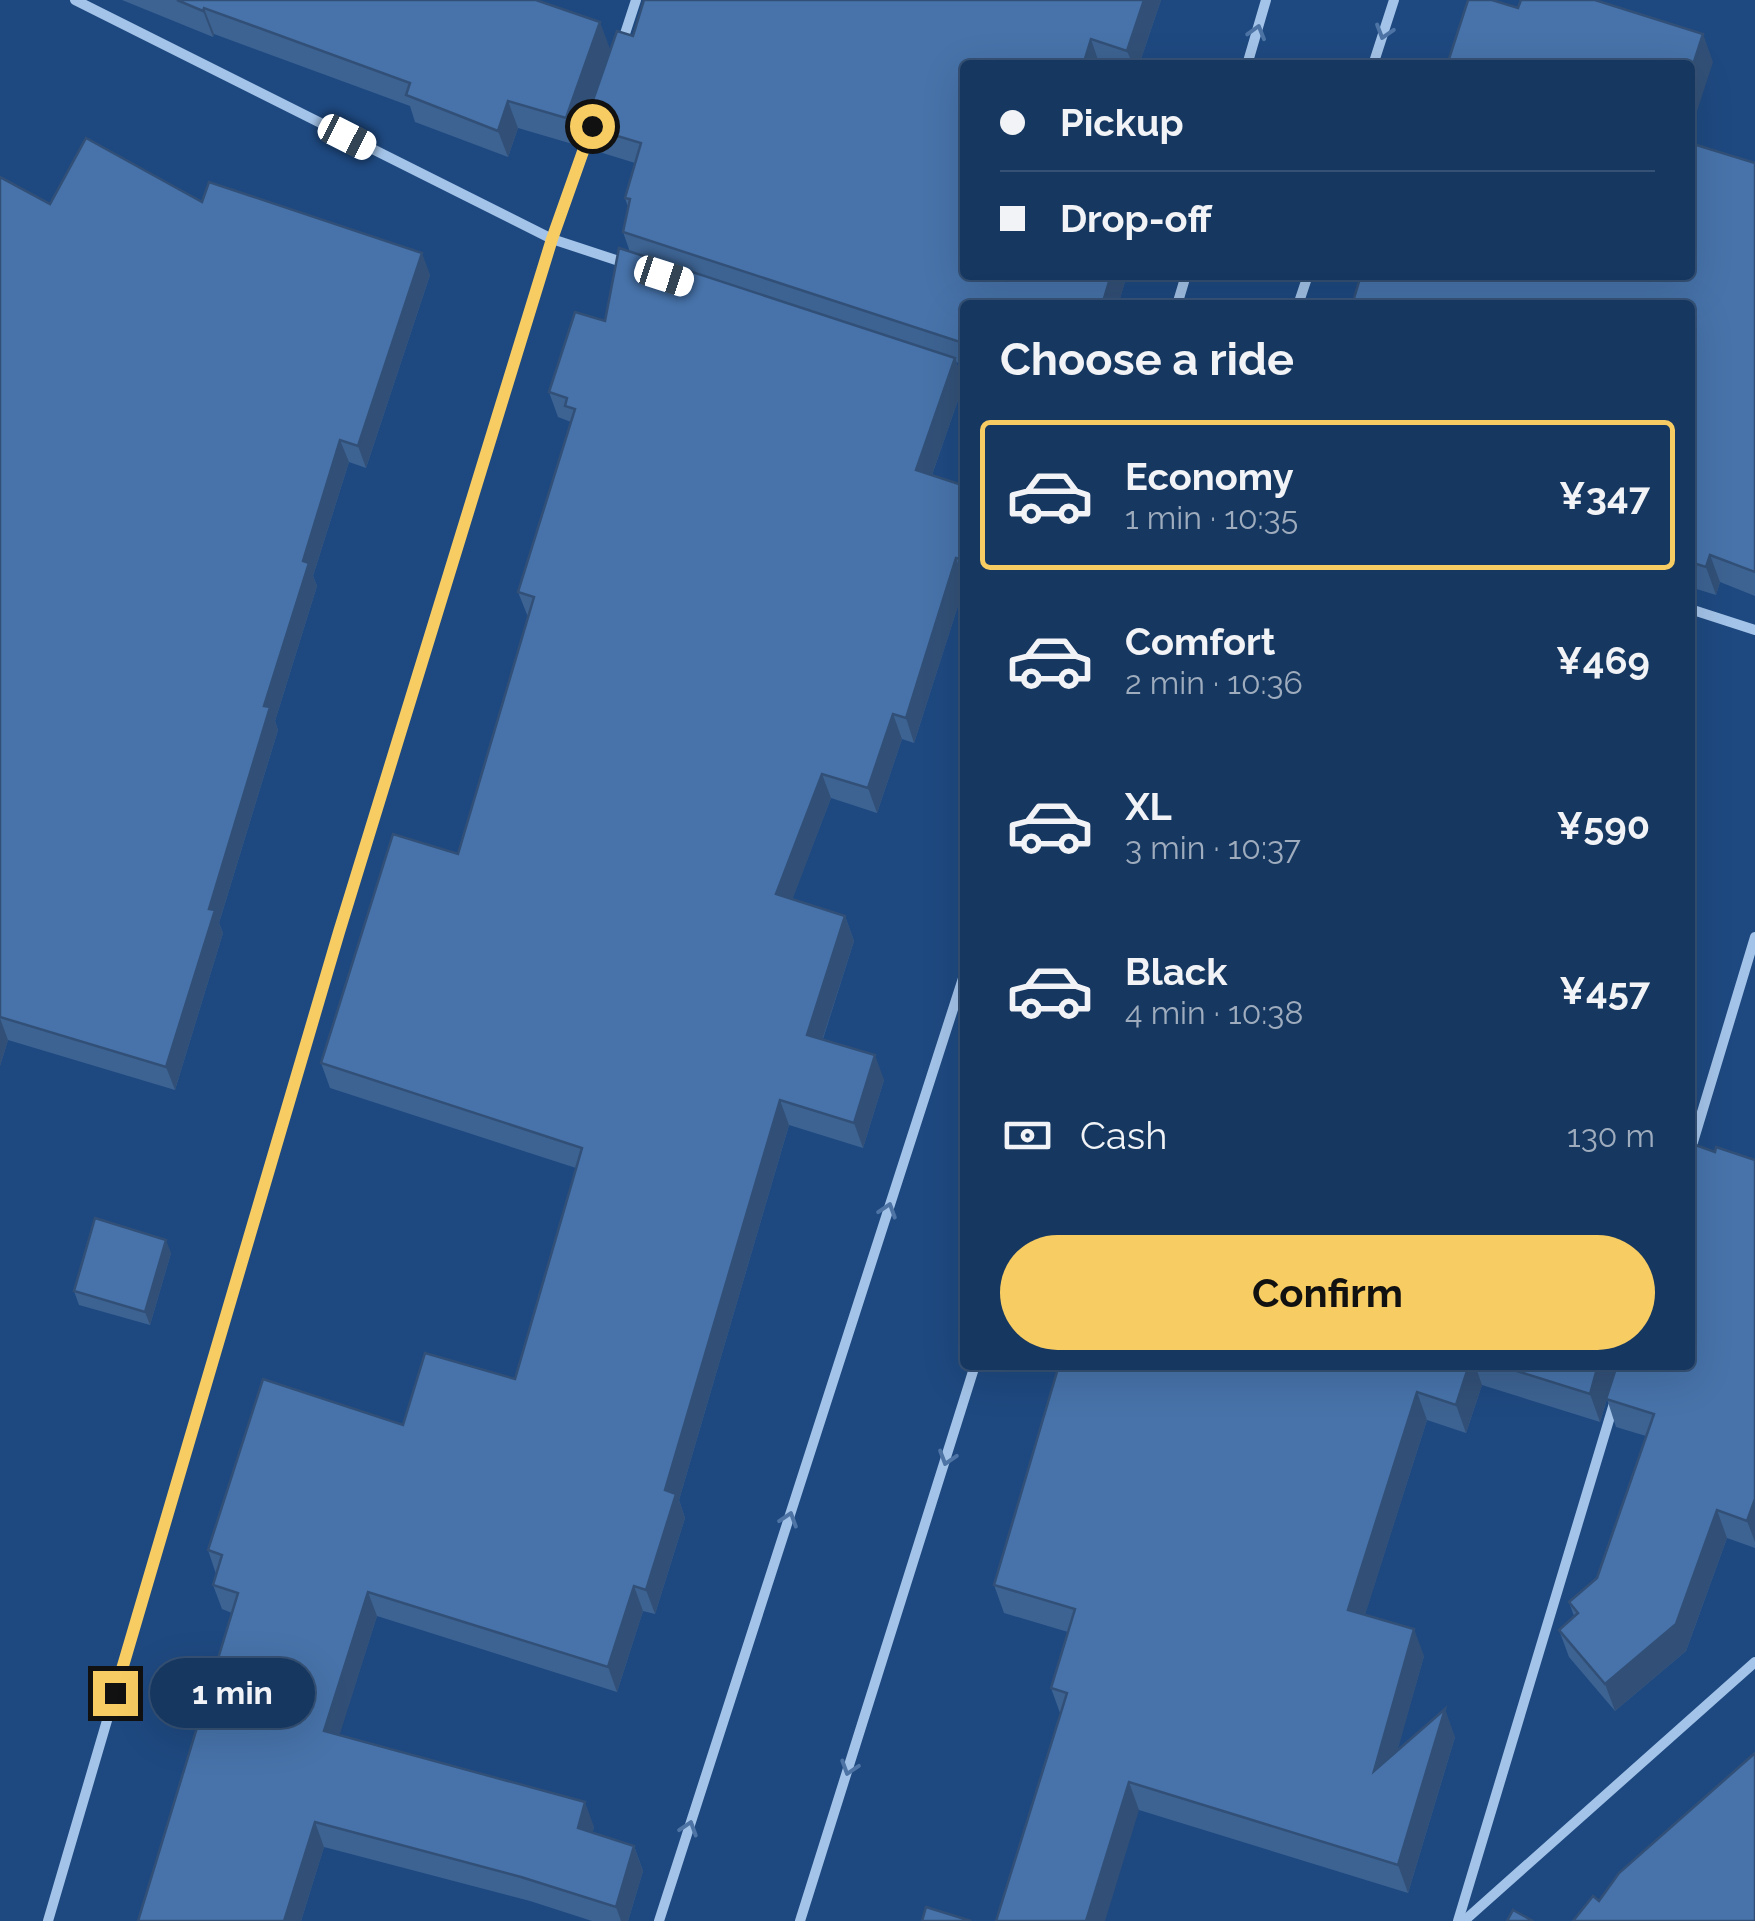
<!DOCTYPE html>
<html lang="en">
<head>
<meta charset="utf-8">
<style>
	body { margin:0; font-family:Raleway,sans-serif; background:#234269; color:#f1f3f6; height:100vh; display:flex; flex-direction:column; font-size:38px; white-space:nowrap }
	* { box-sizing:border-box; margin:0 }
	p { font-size:32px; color:#9eacbd }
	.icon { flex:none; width:55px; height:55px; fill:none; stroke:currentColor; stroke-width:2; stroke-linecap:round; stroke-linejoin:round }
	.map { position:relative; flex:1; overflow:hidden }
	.details { position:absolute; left:960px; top:300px; width:735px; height:1070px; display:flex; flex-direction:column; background:#163760; border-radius:10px; box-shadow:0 10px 40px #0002,0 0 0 2px #355175 }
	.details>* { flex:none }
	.hud { position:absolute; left:960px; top:60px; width:735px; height:220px; border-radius:10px; box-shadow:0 10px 40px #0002,0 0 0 2px #355175; display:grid; align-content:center; height:220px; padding:0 40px; background:#163760 }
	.end { position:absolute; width:45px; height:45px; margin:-22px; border:12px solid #f7cc62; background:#111; box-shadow:0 0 0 5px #111 }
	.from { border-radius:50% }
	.bubble { position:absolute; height:70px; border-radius:35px; background:#163760; box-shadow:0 10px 40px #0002,0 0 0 2px #355175; font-size:32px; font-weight:700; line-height:70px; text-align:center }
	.car { position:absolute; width:30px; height:60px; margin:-30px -15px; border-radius:12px; box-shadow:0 0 8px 2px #0007; background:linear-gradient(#fff 24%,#345 0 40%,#fff 0 76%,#345 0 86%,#fff 0) }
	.hud b { display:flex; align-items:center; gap:35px; height:95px; font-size:38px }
	.hud b+b { border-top:2px solid #355175 }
	.hud i { width:25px; height:25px; background:#f1f3f6 }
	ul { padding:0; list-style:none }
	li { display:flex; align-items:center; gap:30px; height:150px; margin:0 20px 15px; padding:0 20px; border:5px solid transparent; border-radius:10px }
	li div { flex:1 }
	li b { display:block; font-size:38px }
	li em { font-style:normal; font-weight:700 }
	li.current { border-color:#f7cc62 }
	li>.icon { width:90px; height:90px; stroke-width:1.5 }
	h2 { padding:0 40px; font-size:45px; line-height:120px }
	.pay { display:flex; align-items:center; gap:25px; height:110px; padding:0 40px; font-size:38px }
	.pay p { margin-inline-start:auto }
	.action { display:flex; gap:20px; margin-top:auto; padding:20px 40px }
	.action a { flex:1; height:115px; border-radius:60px; background:#f7cc62; color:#111; font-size:40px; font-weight:700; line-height:115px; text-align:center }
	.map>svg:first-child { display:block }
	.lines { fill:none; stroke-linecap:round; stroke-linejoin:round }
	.minor { stroke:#a3c3e8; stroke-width:10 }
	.wall { fill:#3d6392 }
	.shaded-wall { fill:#325077 }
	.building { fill:#4773aa; stroke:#325077; stroke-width:2.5 }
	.oneway { stroke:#4d74a4 }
	.route { stroke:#f7cc62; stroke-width:12 }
</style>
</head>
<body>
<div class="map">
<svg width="1755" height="1921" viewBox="0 0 1755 1921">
	<rect width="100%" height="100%" fill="#1e4980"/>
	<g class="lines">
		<!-- minor -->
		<g class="minor">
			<path d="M75,0L552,239L628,264"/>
			<path d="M621,46L636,0"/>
			<path d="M1247,65L1266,0"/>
			<path d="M1373,65L1394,0"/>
			<path d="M1177,305L1186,275"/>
			<path d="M1298,305L1308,275"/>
			<path d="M1690,609L1755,630"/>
			<path d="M1690,1152L1755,937"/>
			<path d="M48,1921L339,932L552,239L592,128"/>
			<path d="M659,1921L965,972"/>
			<path d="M800,1921L975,1365"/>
			<path d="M1458,1921L1615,1400"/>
			<path d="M1464,1921L1755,1662"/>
		</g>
	</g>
	<!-- wall -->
	<g class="wall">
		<path d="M122,0H536L610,49L576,145L518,128L508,157L415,122L410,106L214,34L213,37Z"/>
		<path d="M644,0H1161L1139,65H1105L1099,63L965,65L1127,275L1118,305H965V365L956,362L964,383L932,475L965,486V584L914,743L902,739L877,813L831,798L792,899L845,916L854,941L823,1039L884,1080L863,1148L789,1125L679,1500L685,1518L655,1614L643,1611L617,1692L377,1616L339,1735L594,1827L592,1833L634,1846L643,1871L628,1921H592L530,1901L324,1847L301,1921H138L232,1613L222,1609L213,1585L216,1574L208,1550L403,1425L515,1379L576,1168L330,1088L321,1063L458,854L528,617L518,592L571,422L558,417L549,392L605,321L630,252L623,232L628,207L625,198L635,163L593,150L584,126L633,36Z"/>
		<path d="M1755,163V596L1720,582L1716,595L1690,587V305Z"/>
		<path d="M0,177L50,204L202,202L430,275L366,468L349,462L313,576L317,586L275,721L278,730L219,923L223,933L175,1090L8,1040L0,1066Z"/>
		<path d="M1715,1152L1755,1160V1548L1727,1538L1686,1651L1615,1711L1569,1657L1559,1630L1574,1616L1569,1602L1597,1578L1646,1436L1616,1427L1607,1399L1600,1422L1482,1385L1466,1433L1427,1420L1365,1614L1424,1656L1397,1750L1455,1737L1408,1893L1139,1810L1060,1713L1051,1688L1068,1632L1004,1613L994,1585L1059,1365H1690Z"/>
		<path d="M171,1253L150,1325L79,1305L74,1291Z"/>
	</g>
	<!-- shaded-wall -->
	<g class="shaded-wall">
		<path d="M1144,0H1161L1139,65H1133L1127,51Z"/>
		<path d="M204,8L214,34L213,37L203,11Z"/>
		<path d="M600,22L610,49L576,145L566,118Z"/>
		<path d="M1703,34L1713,62L1690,133V74Z"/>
		<path d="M1091,39L1099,63V65H1083Z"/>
		<path d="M508,101L518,128L508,157L498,131Z"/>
		<path d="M422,253L430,275L366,468L358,446Z"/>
		<path d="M1111,275H1127L1118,305H1102Z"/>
		<path d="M963,334L965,339V355L960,342Z"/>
		<path d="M955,358L964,383L925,495L916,470Z"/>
		<path d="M340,440L349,462L313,576L317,586L275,721L278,730L219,923L223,933L175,1090L166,1067L303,561Z"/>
		<path d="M1710,555L1720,582L1716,595L1706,567Z"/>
		<path d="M956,558L965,584L914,743L906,718Z"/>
		<path d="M893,714L902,739L877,813L868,788Z"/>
		<path d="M822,774L831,798L785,919L776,894Z"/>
		<path d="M845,916L854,941L816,1059L807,1035Z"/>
		<path d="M0,1018L8,1040L0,1066Z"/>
		<path d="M875,1055L884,1080L863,1148L854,1123Z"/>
		<path d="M780,1100L789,1125L679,1500L685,1518L655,1614L646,1590L665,1490Z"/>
		<path d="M166,1240L171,1253L150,1325L145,1312Z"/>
		<path d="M1469,1365H1475L1482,1385L1466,1433L1456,1405Z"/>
		<path d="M1598,1365H1617L1600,1422L1590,1394Z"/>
		<path d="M1417,1392L1427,1420L1358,1637L1348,1610Z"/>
		<path d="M1755,1499V1542L1747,1521Z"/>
		<path d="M1717,1510L1727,1538L1686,1651L1615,1711L1605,1684Z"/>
		<path d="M634,1586L643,1611L617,1692L608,1667Z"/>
		<path d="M368,1592L377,1616L333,1756L324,1731Z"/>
		<path d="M1414,1629L1424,1656L1384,1799L1374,1771Z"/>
		<path d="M1445,1709L1455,1737L1408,1893L1398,1865Z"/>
		<path d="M1129,1782L1139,1810L1105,1921H1086Z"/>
		<path d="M585,1802L594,1827L587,1853L578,1828Z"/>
		<path d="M315,1822L324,1847L301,1921H284Z"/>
		<path d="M634,1846L643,1871L628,1921H621L616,1907Z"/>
	</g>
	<!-- building -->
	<g class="building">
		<path d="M177,0H536L600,22L566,118L508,101L498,131L406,95L410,83L204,8L203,11Z"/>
		<path d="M644,0H1144L1127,51L1091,39L1083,65H965V275H1111L1102,305H965V335L963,334L960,342L623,232L630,199L625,198L641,143L584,126L617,31L633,36Z"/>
		<path d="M1468,0H1492L1518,8L1521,0H1595L1703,34L1690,74V65H1447Z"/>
		<path d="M86,138L202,202L209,182L422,253L358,446L340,440L303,561L309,563L264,706L270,707L209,909L215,910L166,1067L0,1017V177L50,204Z"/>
		<path d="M1690,143L1755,163V572L1710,555L1706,567L1690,562V305H1352L1361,275H1690Z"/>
		<path d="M619,248L955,358L916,470L965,486V560L956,558L906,718L893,714L868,788L822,774L776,894L845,916L807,1035L875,1055L854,1123L780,1100L665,1490L676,1494L646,1590L634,1586L608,1667L368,1592L324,1731L585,1802L578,1828L634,1846L616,1907L521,1877L315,1822L284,1921H138L238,1593L213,1585L222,1555L208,1550L263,1379L403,1425L425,1353L515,1379L582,1148L321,1063L393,834L458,854L534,597L518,592L575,409L565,406L567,398L549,392L575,312L605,321Z"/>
		<path d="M1690,1143L1715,1152L1716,1147L1755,1160V1499L1747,1521L1717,1510L1676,1624L1605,1684L1559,1630L1578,1613L1569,1602L1597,1578L1654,1414L1606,1399L1617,1365H1690Z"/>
		<path d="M95,1218L166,1240L145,1312L74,1291Z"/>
		<path d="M1059,1365H1469L1456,1405L1417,1392L1348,1610L1414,1629L1374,1771L1445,1709L1398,1865L1129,1782L1086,1921H996L1067,1693L1051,1688L1075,1609L994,1585Z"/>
		<path d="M1498,1365H1598L1590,1394Z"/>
		<path d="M1755,1753V1921H1573L1593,1896L1599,1901L1619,1873Z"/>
		<path d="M926,1907L971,1921H922Z"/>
		<path d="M1513,1910L1533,1921H1507Z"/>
	</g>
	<!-- one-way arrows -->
	<defs><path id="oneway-chevron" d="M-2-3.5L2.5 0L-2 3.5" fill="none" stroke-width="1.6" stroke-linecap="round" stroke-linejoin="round" transform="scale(2.5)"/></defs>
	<g class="oneway">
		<use href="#oneway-chevron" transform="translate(1257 32) rotate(-74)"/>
		<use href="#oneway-chevron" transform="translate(1384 32) rotate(107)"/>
		<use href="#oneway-chevron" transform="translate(888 1210) rotate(-72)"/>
		<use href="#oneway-chevron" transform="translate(947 1458) rotate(107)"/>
		<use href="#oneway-chevron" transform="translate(789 1519) rotate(-72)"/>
		<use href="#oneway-chevron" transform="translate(849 1768) rotate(108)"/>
		<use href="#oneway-chevron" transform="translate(689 1828) rotate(-72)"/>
	</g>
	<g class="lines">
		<!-- route -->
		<path class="route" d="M115,1693L339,932L552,239L592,126"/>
	</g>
</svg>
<i class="end from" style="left:592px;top:126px"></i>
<i class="end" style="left:115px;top:1693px"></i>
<div class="bubble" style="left:150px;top:1658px;width:165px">1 min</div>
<i class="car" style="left:347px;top:137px;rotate:117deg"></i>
<i class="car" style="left:664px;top:276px;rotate:108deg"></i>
<div class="hud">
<b><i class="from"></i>Pickup</b>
<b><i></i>Drop-off</b>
</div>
<section class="details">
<h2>Choose a ride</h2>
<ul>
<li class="current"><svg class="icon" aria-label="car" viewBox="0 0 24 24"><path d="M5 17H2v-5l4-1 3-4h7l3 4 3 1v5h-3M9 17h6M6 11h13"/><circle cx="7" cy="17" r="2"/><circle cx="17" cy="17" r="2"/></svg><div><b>Economy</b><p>1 min · 10:35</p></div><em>¥347</em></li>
<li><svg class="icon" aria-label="car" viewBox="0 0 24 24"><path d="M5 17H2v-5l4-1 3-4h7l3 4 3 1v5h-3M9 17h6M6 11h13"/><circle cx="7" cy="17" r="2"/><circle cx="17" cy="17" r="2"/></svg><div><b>Comfort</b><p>2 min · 10:36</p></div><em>¥469</em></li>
<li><svg class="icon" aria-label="car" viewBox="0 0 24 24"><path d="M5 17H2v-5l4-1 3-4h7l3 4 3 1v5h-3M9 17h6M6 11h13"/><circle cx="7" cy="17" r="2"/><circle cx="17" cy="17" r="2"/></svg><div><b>XL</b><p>3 min · 10:37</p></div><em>¥590</em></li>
<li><svg class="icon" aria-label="car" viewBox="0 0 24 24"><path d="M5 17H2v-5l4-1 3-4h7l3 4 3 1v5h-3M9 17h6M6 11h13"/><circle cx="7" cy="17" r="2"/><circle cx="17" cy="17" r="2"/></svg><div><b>Black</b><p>4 min · 10:38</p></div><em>¥457</em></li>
</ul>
<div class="pay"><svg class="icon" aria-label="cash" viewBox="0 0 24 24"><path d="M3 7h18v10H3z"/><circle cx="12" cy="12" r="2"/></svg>Cash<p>130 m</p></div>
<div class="action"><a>Confirm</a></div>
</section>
</div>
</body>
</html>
